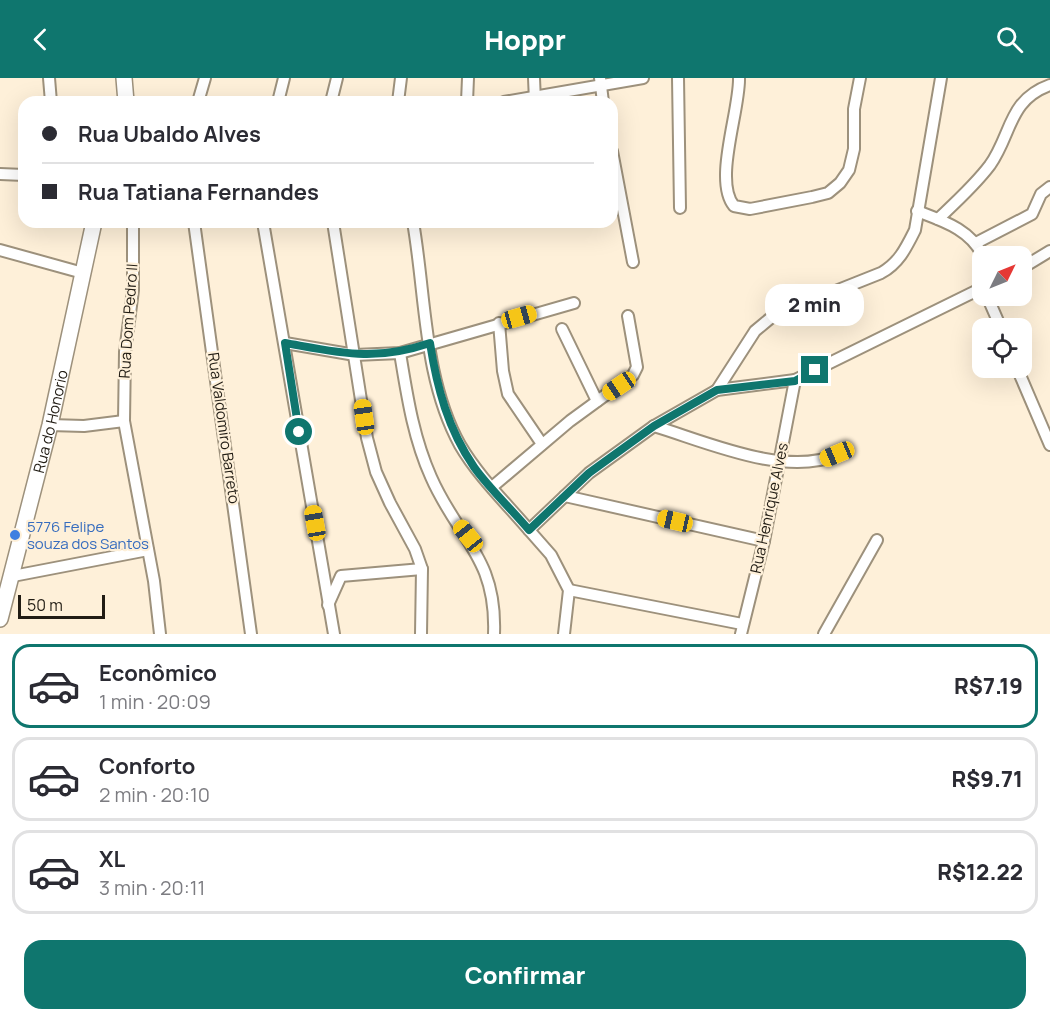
<!DOCTYPE html>
<html lang="pt">
<head>
<meta charset="utf-8">
<style>
	body { margin:0; font-family:Manrope,sans-serif; background:#f7f7f7; color:#2b2b33; height:100vh; display:flex; flex-direction:column; font-size:22px; white-space:nowrap }
	* { box-sizing:border-box; margin:0 }
	p { font-size:20px; color:#7c7c81 }
	.icon { flex:none; width:33px; height:33px; fill:none; stroke:currentColor; stroke-width:2; stroke-linecap:round; stroke-linejoin:round }
	.map { position:relative; height:556px; overflow:hidden }
	.drawer { display:flex; flex-direction:column; background:#fff; flex:1 }
	.drawer>* { flex:none }
	.top-card { position:absolute; left:18px; top:18px; width:600px; height:132px; border-radius:18px; box-shadow:0 6px 24px #0002; display:grid; align-content:center; height:132px; padding:0 24px; background:#fff }
	.needle { width:39px; rotate:47deg }
	.buttons { position:absolute; left:972px; top:168px; display:grid; gap:12px }
	.buttons a { display:grid; place-items:center; width:60px; height:60px; border-radius:12px; background:#fff; box-shadow:0 6px 24px #0002; font-size:30px }
	.scale { position:absolute; left:18px; bottom:15px; width:87px; box-sizing:border-box; padding-left:6px; border:3px solid #211c14; border-top:0; font-size:16px; line-height:21px; white-space:nowrap; color:#211c14; -webkit-text-stroke:4px #fef0d9; paint-order:stroke }
	.end { position:absolute; width:27px; height:27px; margin:-14px; border:8px solid #0f766e; background:#fff; box-shadow:0 0 0 3px #fff }
	.from { border-radius:50% }
	.bubble { position:absolute; height:42px; border-radius:18px; background:#fff; box-shadow:0 6px 24px #0002; font-size:20px; font-weight:800; line-height:42px; text-align:center }
	.car { position:absolute; width:18px; height:36px; margin:-18px -9px; border-radius:8px; box-shadow:0 0 4px 2px #0007; background:linear-gradient(#f5c518 24%,#345 0 40%,#f5c518 0 76%,#345 0 86%,#f5c518 0) }
	.top-card b { display:flex; align-items:center; gap:21px; height:57px; font-size:22px }
	.top-card b+b { border-top:2px solid #e1e1e2 }
	.top-card i { width:15px; height:15px; background:#2b2b33 }
	ul { padding:10px 0 0; list-style:none }
	li { display:flex; align-items:center; gap:18px; height:84px; margin:0 12px 9px; padding:0 12px; border:3px solid #e1e1e2; border-radius:18px }
	li div { flex:1 }
	li b { display:block; font-size:22px }
	li em { font-style:normal; font-weight:800 }
	li.selected { border-color:#0f766e }
	li>.icon { width:54px; height:54px; stroke-width:1.5 }
	.cta { display:flex; gap:12px; margin-top:auto; padding:12px 24px }
	.cta a { flex:1; height:69px; border-radius:18px; background:#0f766e; color:#fff; font-size:24px; font-weight:800; line-height:69px; text-align:center }
	header { display:flex; justify-content:space-between; align-items:center; height:78px; padding:0 24px; background:#0f766e; color:#fff; font-size:27px; font-weight:800 }
	.map>svg:first-child { display:block }
	.lines { fill:none; stroke-linecap:round; stroke-linejoin:round }
	.street-casing { stroke:#9d917c; stroke-width:14 }
	.secondary-casing { stroke:#9d917c; stroke-width:18 }
	.street { stroke:#fff; stroke-width:10 }
	.secondary { stroke:#fff; stroke-width:15 }
	.route { stroke:#0f766e; stroke-width:8 }
	.shop-dot { fill:#3f7fe0; stroke:#fef0d9; stroke-width:2 }
	.labels { text-anchor:middle; dominant-baseline:central; stroke-width:4.5; stroke-linejoin:round; paint-order:stroke }
	.street-label { font-size:15px; fill:#211c14; stroke:#fef0d9 }
	.shop-label { font-size:15px; fill:#366cbe; stroke:#fef0d9; text-anchor:start }
</style>
</head>
<body>
<header><svg class="icon" aria-label="back" viewBox="0 0 24 24"><path d="M15 5l-7 7 7 7"/></svg>Hoppr<svg class="icon" aria-label="search" viewBox="0 0 24 24"><circle cx="10" cy="10" r="6"/><path d="M15 15l6 6"/></svg></header>
<div class="map">
<svg width="1050" height="556" viewBox="0 0 1050 556">
	<rect width="100%" height="100%" fill="#fef0d9"/>
	<g class="lines">
		<!-- street casing -->
		<g class="street-casing">
			<g id="street">
				<path d="M49,0L51,24"/>
				<path d="M534,0L535,23"/>
				<path d="M600,0L603,24"/>
				<path d="M678,0L680,130"/>
				<path d="M739,0C740,32 713,103 734,128L750,131L812,119L828,115L840,105L849,92L854,71V31L860,0"/>
				<path d="M198,24L205,0"/>
				<path d="M278,24L284,0"/>
				<path d="M331,24L337,0"/>
				<path d="M398,24L401,0"/>
				<path d="M467,24L468,0"/>
				<path d="M504,24L643,0"/>
				<path d="M612,73L633,184"/>
				<path d="M0,96L24,97"/>
				<path d="M917,133C943,143 970,151 983,178"/>
				<path d="M938,141C956,124 975,107 990,87C1012,56 1008,22 1050,7"/>
				<path d="M133,144V212L125,274L124,343L154,503L160,556"/>
				<path d="M194,144L251,556"/>
				<path d="M263,144L334,556"/>
				<path d="M333,144L367,360L376,394L390,425L415,471L422,491L421,556"/>
				<path d="M413,144C426,218 423,300 460,367C478,398 506,425 529,452"/>
				<path d="M976,165L1032,136L1041,116L1050,109"/>
				<path d="M0,172L83,195"/>
				<path d="M1022,190L1050,173"/>
				<path d="M987,218L1001,250"/>
				<path d="M499,245L503,293L508,316L542,366"/>
				<path d="M562,251L597,323"/>
				<path d="M285,265L355,277L400,275L574,225"/>
				<path d="M400,275C407,317 413,359 431,399C458,461 497,479 494,556"/>
				<path d="M1017,290L1050,367"/>
				<path d="M717,312L755,253L773,238L881,195C899,185 906,170 915,152L941,0"/>
				<path d="M50,347L84,348L124,343"/>
				<path d="M654,348C707,364 784,399 837,377"/>
				<path d="M492,409L570,343L633,297L637,289L628,238"/>
				<path d="M565,418L764,463"/>
				<path d="M13,498L148,472"/>
				<path d="M569,512L742,546"/>
				<path d="M328,527L341,498L422,491"/>
				<path d="M564,556L569,512L551,477L529,452L589,395L654,348L717,312L795,302L982,210"/>
				<path d="M741,556L764,463L795,302"/>
				<path d="M824,556L877,462"/>
			</g>
		</g>
		<!-- secondary casing -->
		<g class="secondary-casing">
			<g id="secondary">
				<path d="M124,0L126,24"/>
				<path id="s1" d="M0,541L50,347L94,144"/>
			</g>
		</g>
		<!-- street -->
		<use href="#street" class="street"/>
		<!-- secondary -->
		<use href="#secondary" class="secondary"/>
	</g>
	<g class="lines">
		<!-- route -->
		<path class="route" d="M299,354L285,265C341,275 374,284 430,265C437,310 448,351 474,389C488,409 513,433 529,452L589,395L654,348L717,312L795,303L815,292"/>
	</g>
	<!-- markers -->
	<circle class="shop-dot" cx="15" cy="457" r="6"/>
	<g class="labels">
		<!-- street labels -->
		<g class="street-label">
			<text transform="translate(128 243) rotate(-86)">Rua Dom Pedro II</text>
			<text stroke="none"><textPath href="#s1" startOffset="204">Rua do Honorio</textPath></text>
			<text transform="translate(224 350) rotate(82)">Rua Valdomiro Barreto</text>
			<text transform="translate(769 430) rotate(-78)">Rua Henrique Alves</text>
		</g>
		<!-- shop labels -->
		<g class="shop-label">
			<text x="27" y="448">5776 Felipe<tspan x="27" dy="17">souza dos Santos</tspan></text>
		</g>
	</g>
</svg>
<div class="buttons">
<a><svg class="needle" viewBox="-14 -14 28 28"><path d="M0-13l5 13h-10z" fill="#e53935"/><path d="M0 13l5-13h-10z" fill="#7c7c81"/></svg></a>
<a><svg class="icon" aria-label="locate" viewBox="0 0 24 24"><circle cx="12" cy="12" r="6"/><path d="M12 2v4M12 18v4M2 12h4M18 12h4"/></svg></a>
</div>
<div class="scale">50 m</div>
<i class="end from" style="left:299px;top:354px"></i>
<i class="end" style="left:815px;top:292px"></i>
<div class="bubble" style="left:765px;top:206px;width:99px">2 min</div>
<i class="car" style="left:519px;top:239px;rotate:74deg"></i>
<i class="car" style="left:619px;top:308px;rotate:236deg"></i>
<i class="car" style="left:364px;top:339px;rotate:352deg"></i>
<i class="car" style="left:837px;top:376px;rotate:247deg"></i>
<i class="car" style="left:675px;top:443px;rotate:283deg"></i>
<i class="car" style="left:315px;top:445px;rotate:350deg"></i>
<i class="car" style="left:468px;top:458px;rotate:321deg"></i>
<div class="top-card">
<b><i class="from"></i>Rua Ubaldo Alves</b>
<b><i></i>Rua Tatiana Fernandes</b>
</div>
</div>
<section class="drawer">
<ul>
<li class="selected"><svg class="icon" aria-label="car" viewBox="0 0 24 24"><path d="M5 17H2v-5l4-1 3-4h7l3 4 3 1v5h-3M9 17h6M6 11h13"/><circle cx="7" cy="17" r="2"/><circle cx="17" cy="17" r="2"/></svg><div><b>Econômico</b><p>1 min · 20:09</p></div><em>R$7.19</em></li>
<li><svg class="icon" aria-label="car" viewBox="0 0 24 24"><path d="M5 17H2v-5l4-1 3-4h7l3 4 3 1v5h-3M9 17h6M6 11h13"/><circle cx="7" cy="17" r="2"/><circle cx="17" cy="17" r="2"/></svg><div><b>Conforto</b><p>2 min · 20:10</p></div><em>R$9.71</em></li>
<li><svg class="icon" aria-label="car" viewBox="0 0 24 24"><path d="M5 17H2v-5l4-1 3-4h7l3 4 3 1v5h-3M9 17h6M6 11h13"/><circle cx="7" cy="17" r="2"/><circle cx="17" cy="17" r="2"/></svg><div><b>XL</b><p>3 min · 20:11</p></div><em>R$12.22</em></li>
</ul>
<div class="cta"><a>Confirmar</a></div>
</section>
</body>
</html>
